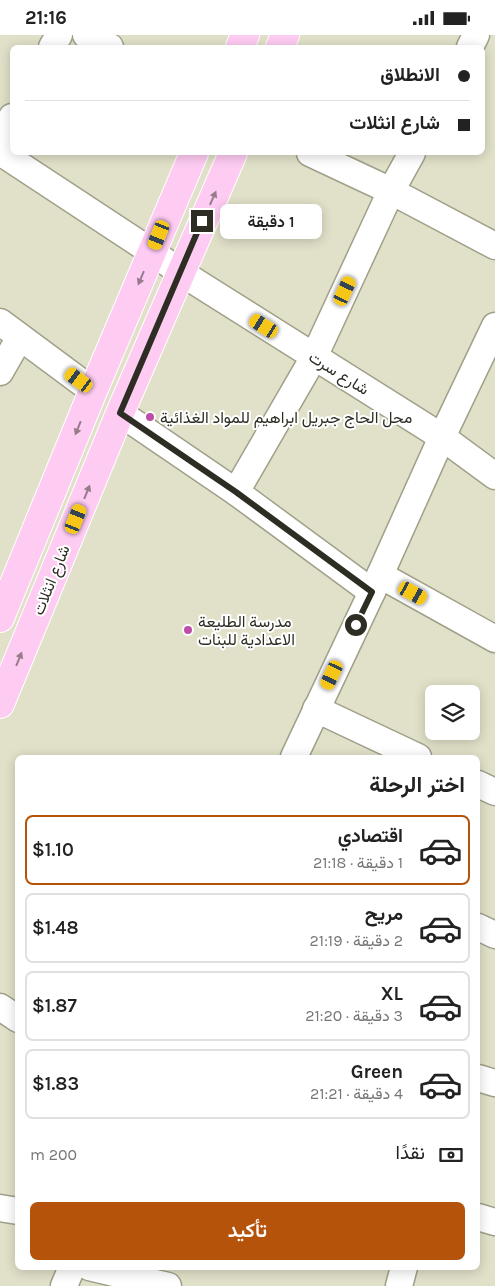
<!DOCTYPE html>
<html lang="ar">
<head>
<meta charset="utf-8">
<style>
	body { margin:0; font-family:Karla,Vazirmatn,sans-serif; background:#f2f2f2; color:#222; direction:rtl; height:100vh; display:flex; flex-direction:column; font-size:19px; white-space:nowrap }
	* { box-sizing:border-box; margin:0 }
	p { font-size:16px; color:#767676 }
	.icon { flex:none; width:28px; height:28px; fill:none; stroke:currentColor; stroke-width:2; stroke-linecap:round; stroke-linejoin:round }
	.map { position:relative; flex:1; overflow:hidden; direction:ltr }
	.sheet { position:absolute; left:15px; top:720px; width:465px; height:515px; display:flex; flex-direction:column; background:#fff; border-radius:8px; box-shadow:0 2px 12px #0003; direction:rtl }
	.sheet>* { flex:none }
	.hud { position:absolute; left:10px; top:10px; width:475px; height:110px; border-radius:8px; box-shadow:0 2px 12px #0003; direction:rtl; display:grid; align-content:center; height:110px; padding:0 15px; background:#fff }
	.fabs { position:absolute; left:425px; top:650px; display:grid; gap:10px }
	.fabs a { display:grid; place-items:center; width:55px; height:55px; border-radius:8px; background:#fff; box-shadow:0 2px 12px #0003; font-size:25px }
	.end { position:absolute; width:22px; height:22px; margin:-11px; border:6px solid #2d2d24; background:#fff; box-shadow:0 0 0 2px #fff }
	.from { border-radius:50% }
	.bubble { position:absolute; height:35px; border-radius:8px; background:#fff; box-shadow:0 2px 12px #0003; font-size:16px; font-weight:600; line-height:35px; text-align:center; direction:rtl }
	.car { position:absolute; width:15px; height:30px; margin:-15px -8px; border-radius:6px; box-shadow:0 0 4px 1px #0007; background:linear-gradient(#f5c518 24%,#345 0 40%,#f5c518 0 76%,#345 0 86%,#f5c518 0) }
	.hud b { display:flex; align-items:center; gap:18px; height:48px; font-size:19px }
	.hud b+b { border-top:1px solid #e0e0e0 }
	.hud i { width:12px; height:12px; background:#222 }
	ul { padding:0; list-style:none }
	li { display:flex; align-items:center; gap:15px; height:70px; margin:0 10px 8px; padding:0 5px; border:2px solid #e0e0e0; border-radius:8px }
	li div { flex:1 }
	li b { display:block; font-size:19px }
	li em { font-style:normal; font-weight:600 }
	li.active { border-color:#b45309 }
	li>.icon { width:45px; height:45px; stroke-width:1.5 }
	h2 { padding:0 15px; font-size:22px; line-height:60px }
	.pay { display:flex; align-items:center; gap:12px; height:55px; padding:0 15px; font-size:19px }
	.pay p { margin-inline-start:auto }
	.button { display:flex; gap:10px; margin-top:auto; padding:10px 15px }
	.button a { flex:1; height:58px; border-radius:8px; background:#b45309; color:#fff; font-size:20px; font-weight:600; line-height:58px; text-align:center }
	.status { display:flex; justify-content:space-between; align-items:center; height:35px; padding:0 25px; background:#fff; direction:ltr }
	.status svg { height:14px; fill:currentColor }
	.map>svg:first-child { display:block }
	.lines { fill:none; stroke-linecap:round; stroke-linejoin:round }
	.minor-casing { stroke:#a0a08a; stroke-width:29 }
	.major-casing { stroke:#fff; stroke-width:30 }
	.minor { stroke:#fff; stroke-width:26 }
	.major { stroke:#fecbf2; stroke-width:28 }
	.oneway { fill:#967c8b }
	.route { stroke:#2d2d24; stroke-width:6 }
	.poi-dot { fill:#be4da9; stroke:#fff; stroke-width:2 }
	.labels { text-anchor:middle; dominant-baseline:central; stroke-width:4; stroke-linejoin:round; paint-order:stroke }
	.street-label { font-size:16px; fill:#2d2d24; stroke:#fff }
	.poi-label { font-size:16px; fill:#2d2d24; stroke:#fff; text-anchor:start }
</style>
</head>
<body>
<div class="status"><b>21:16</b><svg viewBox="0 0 49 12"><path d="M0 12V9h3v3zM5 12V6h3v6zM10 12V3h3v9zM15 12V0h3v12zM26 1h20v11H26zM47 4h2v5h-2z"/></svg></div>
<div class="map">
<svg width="495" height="1251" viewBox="0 0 495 1251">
	<rect width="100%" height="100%" fill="#e1e1c9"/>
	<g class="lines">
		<!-- minor casing -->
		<g class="minor-casing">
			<g id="minor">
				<path d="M86,0L110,12"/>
				<path d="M52,12L59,0"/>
				<path d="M470,12L476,0"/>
				<path d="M0,104L12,82"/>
				<path d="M0,117L152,217L180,237L442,402L495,441"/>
				<path d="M310,118L391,156L495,211"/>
				<path d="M0,287L93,356"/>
				<path d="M0,337L20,302"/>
				<path d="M120,378L236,457L372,557"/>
				<path d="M236,457L314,322L391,156L412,118"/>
				<path d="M380,540L495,604"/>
				<path d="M316,674L418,722"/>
				<path d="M294,722L380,540L442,402L495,291"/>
				<path d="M478,749L495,757"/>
				<path d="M478,892L495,900"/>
				<path d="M0,972L18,984"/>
				<path d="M478,1043L495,1048"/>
				<path d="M0,1173L18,1176"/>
				<path d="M478,1182L495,1187"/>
				<path d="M89,1232L168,1251"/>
				<path d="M64,1251L72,1232"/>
				<path d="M399,1251L404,1232"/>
			</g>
		</g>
		<!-- major casing -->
		<g class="major-casing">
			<g id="major">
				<path d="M240,12L245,0"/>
				<path d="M280,12L285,0"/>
				<path d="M0,583L93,356L194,118"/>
				<path d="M0,669L120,378L233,118"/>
			</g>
		</g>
		<!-- minor -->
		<use href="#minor" class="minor"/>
		<!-- major -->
		<use href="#major" class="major"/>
	</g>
	<!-- one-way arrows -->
	<defs><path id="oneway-solid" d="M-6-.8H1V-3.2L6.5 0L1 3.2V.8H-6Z" transform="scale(1.25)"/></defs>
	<g class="oneway">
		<use href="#oneway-solid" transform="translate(213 163) rotate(-66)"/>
		<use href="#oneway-solid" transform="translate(141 243) rotate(113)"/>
		<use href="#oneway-solid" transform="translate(78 393) rotate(112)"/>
		<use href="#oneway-solid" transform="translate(87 457) rotate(-68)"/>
		<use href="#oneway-solid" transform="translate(19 624) rotate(-68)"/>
	</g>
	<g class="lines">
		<!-- route -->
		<path class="route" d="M202,186L120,378L236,457L372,557L356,590"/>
	</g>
	<!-- markers -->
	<g class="poi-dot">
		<circle cx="150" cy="382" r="5"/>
		<circle cx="188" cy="595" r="5"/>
	</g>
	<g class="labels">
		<!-- street labels -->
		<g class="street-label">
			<text transform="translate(339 338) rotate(32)">شارع سرت</text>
			<text transform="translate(51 545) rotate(-68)">شارع انثلات</text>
		</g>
		<!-- poi labels -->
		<g class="poi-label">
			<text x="160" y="382">محل الحاج جبريل ابراهيم للمواد الغذائية</text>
			<text x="198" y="586">مدرسة الطليعة<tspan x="198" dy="18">الاعدادية للبنات</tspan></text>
		</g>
	</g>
</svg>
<div class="fabs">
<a><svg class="icon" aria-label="layers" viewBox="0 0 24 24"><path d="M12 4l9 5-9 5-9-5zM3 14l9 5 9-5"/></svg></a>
</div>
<i class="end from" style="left:356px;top:590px"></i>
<i class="end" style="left:202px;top:186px"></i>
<div class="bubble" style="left:220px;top:169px;width:102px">1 دقيقة</div>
<i class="car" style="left:159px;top:200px;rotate:202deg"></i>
<i class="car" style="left:345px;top:256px;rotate:25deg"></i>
<i class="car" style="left:264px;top:291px;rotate:302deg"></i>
<i class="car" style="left:79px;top:345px;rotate:306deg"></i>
<i class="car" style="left:76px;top:484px;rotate:22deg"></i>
<i class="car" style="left:413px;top:558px;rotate:119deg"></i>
<i class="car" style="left:332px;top:640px;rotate:205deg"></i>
<div class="hud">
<b><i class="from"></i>الانطلاق</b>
<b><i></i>شارع انثلات</b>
</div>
<section class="sheet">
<h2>اختر الرحلة</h2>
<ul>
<li class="active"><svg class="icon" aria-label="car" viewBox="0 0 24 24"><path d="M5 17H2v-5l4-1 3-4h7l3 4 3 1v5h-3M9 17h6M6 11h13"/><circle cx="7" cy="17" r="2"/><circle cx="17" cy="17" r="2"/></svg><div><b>اقتصادي</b><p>1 دقيقة · 21:18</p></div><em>$1.10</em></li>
<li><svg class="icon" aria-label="car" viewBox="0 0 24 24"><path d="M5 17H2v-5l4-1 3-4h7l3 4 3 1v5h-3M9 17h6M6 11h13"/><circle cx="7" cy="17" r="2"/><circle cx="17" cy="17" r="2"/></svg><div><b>مريح</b><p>2 دقيقة · 21:19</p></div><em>$1.48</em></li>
<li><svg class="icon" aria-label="car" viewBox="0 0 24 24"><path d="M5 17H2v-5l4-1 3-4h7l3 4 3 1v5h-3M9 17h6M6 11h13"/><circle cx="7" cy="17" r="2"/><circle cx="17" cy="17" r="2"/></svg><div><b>XL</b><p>3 دقيقة · 21:20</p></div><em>$1.87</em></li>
<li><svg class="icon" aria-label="car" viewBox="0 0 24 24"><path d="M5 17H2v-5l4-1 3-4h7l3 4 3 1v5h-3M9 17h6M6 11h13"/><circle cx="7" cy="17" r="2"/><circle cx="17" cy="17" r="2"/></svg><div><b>Green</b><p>4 دقيقة · 21:21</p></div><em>$1.83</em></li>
</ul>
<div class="pay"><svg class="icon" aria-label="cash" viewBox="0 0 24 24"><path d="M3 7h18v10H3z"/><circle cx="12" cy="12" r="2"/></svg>نقدًا<p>200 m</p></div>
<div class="button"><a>تأكيد</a></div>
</section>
</div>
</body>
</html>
